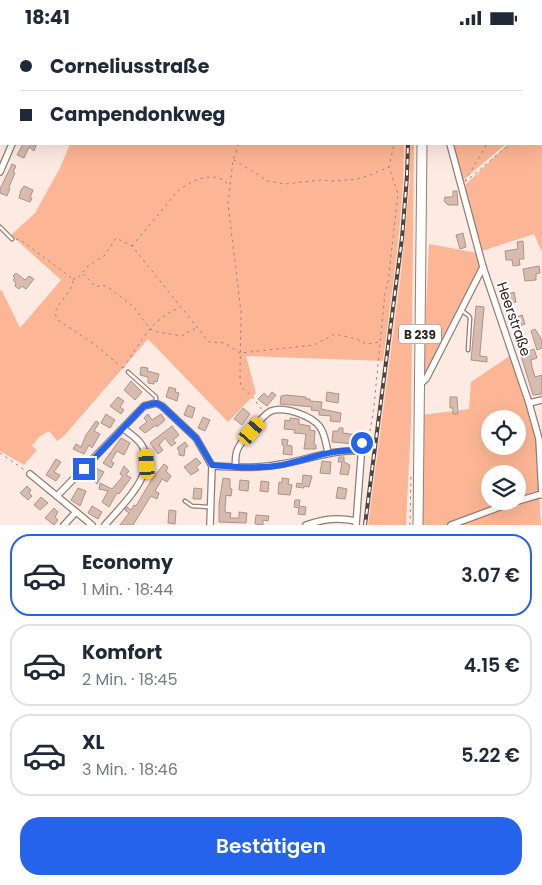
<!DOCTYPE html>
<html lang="de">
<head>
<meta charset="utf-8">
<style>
	body { margin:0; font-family:Poppins,sans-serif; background:#f6f6f7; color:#1f2937; height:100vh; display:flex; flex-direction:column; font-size:19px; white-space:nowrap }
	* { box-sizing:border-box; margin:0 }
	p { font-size:16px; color:#747a83 }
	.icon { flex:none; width:28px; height:28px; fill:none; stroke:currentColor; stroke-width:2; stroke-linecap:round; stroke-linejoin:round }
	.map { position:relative; height:490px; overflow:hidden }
	.details { display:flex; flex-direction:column; background:#fff; flex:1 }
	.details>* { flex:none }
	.banner { position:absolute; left:0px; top:0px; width:542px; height:110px; box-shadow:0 5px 20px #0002; display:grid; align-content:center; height:110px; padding:0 20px; background:#fff }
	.buttons { position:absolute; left:481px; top:375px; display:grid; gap:10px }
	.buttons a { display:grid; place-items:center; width:45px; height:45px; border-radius:50%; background:#fff; box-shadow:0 5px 20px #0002; font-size:25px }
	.end { position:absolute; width:22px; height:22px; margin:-11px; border:6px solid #2563eb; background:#fff; box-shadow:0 0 0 2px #fff }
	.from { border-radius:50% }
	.car { position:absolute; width:15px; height:30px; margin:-15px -8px; border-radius:6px; box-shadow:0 0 4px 1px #0007; background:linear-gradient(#f5c518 24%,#345 0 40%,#f5c518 0 76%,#345 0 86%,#f5c518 0) }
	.banner b { display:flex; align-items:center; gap:18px; height:48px; font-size:19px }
	.banner b+b { border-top:1px solid #e0e1e3 }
	.banner i { width:12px; height:12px; background:#1f2937 }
	ul { padding:9px 0 0; list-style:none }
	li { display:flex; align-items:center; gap:15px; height:82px; margin:0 10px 8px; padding:0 10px; border:2px solid #e0e1e3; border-radius:20px }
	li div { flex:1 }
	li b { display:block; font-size:19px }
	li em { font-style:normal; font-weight:600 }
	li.selected { border-color:#2563eb }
	li>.icon { width:45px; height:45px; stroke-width:1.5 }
	.cta { display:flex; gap:10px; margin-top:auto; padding:10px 20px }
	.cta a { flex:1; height:58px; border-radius:20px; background:#2563eb; color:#fff; font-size:20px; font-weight:600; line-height:58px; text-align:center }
	.status { display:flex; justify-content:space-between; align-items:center; height:35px; padding:0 25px; background:#fff; direction:ltr }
	.status svg { height:14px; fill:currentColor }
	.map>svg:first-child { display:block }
	.built { fill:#fedac9 }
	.green { fill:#fcb695; fill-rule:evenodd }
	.building { fill:#d6bbae; stroke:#ad9387 }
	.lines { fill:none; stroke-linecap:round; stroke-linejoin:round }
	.service-casing { stroke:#957c70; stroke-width:5 }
	.minor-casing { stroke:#957c70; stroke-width:8 }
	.primary-casing { stroke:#957c70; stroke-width:11 }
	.path { stroke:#948680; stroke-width:1; stroke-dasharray:2.5 4; stroke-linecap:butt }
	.service { stroke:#fff; stroke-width:2.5 }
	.minor { stroke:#fff; stroke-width:5.5 }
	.primary { stroke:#fff; stroke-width:9 }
	.rail-casing { stroke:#4e433e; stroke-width:4 }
	.rail { stroke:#fff; stroke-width:2; stroke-dasharray:5.5; stroke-linecap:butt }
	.route { stroke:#2563eb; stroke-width:6 }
	.labels { text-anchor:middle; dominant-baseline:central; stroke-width:4; stroke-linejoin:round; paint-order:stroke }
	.shield { fill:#fff; stroke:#6e6764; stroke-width:1 }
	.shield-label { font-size:12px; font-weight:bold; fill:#302621 }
	.street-label { font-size:14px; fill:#302621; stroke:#fff }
</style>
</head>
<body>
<div class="status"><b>18:41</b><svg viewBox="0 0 49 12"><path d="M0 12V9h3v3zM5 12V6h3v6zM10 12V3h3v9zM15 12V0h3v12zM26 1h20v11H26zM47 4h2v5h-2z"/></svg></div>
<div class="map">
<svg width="542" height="490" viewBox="0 0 542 490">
	<rect width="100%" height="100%" fill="#fdebe3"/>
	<!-- built -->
	<path class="built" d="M404,109H410V144L401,239L367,490L363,489L401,191L404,143Z"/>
	<!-- green -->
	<g class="green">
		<rect x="254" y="0" width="145" height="1"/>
		<path d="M506,0H542V217L534,199L482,216L464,151L508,109H541V1Z"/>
		<path d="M70,109H404C404,182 392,254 383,326L246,321L256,358L228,387L148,304L64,401L57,406L49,396L39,402L32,411L37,415L24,430L0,416V255L2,256L20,293L61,245L11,200L35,178L60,133Z"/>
		<path d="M410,109H414L411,387L406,490H368L401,239L410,144Z"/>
		<path d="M453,109H506L462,146Z"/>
		<path d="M429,209L478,218L479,232L423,342Z"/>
		<path d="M511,320L536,404L541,490H421L422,380L469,374L471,347ZM490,384H518V411H490ZM490,439H518V466H490Z"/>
	</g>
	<!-- building -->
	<g class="building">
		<path d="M23,109L36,110L34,116L29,112L24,123L17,120Z"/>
		<path d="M12,129L16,131L13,137L15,138L9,152L10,153L7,161L0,158V154Z"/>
		<path d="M24,151L33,155L30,163H32L30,167L19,163L21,155Z"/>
		<path d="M453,156H457L458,170H448L444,166L445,162H453Z"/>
		<path d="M463,198L466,212L460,214L456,200Z"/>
		<path d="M523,206L524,224H519L520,230L513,231L512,225H506L505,216L518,214L517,207Z"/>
		<path d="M539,231L540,238L536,239V245L525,246L523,234Z"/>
		<path d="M16,238L25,245L29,241L34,244L26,254L22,251L19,254L15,251L16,248L13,245L15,243L13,241Z"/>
		<path d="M514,257L516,267L508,269L506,260Z"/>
		<path d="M476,271L484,272L480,318V321L487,322V327L471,325Z"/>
		<path d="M522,280L525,289L517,292L514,283Z"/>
		<path d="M535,294L542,305V313L537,315L531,296Z"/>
		<path d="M524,309L526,317L534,314L537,323L531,325L532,332L535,342L542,340V359L533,360L518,311Z"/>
		<path d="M141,332L148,333L147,336L159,339L157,347L154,346V349L148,348V342L140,340Z"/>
		<path d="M131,346L142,357L135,365L124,355Z"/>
		<path d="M169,352L176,354L175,357L179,358L177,366L166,362Z"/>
		<path d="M272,357L276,360L267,371L258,364L264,358L268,362Z"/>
		<path d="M327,357L339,359L338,368L326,366Z"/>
		<path d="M286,360L306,362V364H310V366L322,367L321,374L341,378L340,387L330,386L331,381L319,380V376L311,375L312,372L280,369L281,361Z"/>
		<path d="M118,362L124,366L120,372L124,375L121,379L110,371Z"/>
		<path d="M450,362H457L458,379H453V373H450Z"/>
		<path d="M188,370L195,373L192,383L184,380Z"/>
		<path d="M243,373L250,379L242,390L234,384Z"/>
		<path d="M106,379L115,385L110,393L101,388Z"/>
		<path d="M148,379L152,385L161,379L165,385L157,392L156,390L145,398L139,393L147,387L144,383Z"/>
		<path d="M203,382L210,385L205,396L198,393Z"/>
		<path d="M290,383L299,384V389L310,391V395L315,396L314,410H316V414H304L306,399L294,398L295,395L284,394L285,385L290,386Z"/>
		<path d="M96,386L99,388L94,396L100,399L92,413L89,410L84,419L73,414L76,409L81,412L86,400Z"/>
		<path d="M172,391L179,400L173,405L176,408L171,411L165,403L159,410L163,415L158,419L150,408Z"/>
		<path d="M339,393H343V398L357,400L356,409L332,407L333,396H338Z"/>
		<path d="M121,403L130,408L124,420L117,416L111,426L114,428L111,433L103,428Z"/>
		<path d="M282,404L288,405L287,410L292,411V420L283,419L284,410H282Z"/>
		<path d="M185,407L188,411L185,413L184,421L179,420V416L177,413Z"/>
		<path d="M339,422H344V427L350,430L348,440L340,439L342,427H338Z"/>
		<path d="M196,423L201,428L196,432L199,435L191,440L184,432Z"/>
		<path d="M56,424L61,427L54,437L60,440L56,446L46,440Z"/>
		<path d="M322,426L331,427L330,439L320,438Z"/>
		<path d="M164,429L168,432L166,436L171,441L167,447L162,444L155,456L159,458L157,464L151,461L133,490H120L129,478L125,475L127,472L131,475L134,470L136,471L152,444Z"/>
		<path d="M124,431L129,436L126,440L131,443L119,459L117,458L109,472L102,467L108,456L99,454L100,448L112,454L123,441L120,439Z"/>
		<path d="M96,433L104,437L97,449L92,443Z"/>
		<path d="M303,440L312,441L309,452L304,451V453L296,452L297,448L302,449Z"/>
		<path d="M223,443L230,444V454H232L231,461L226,460L225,477L231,478L230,483H239V477L247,478L246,488L219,487V469Z"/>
		<path d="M282,443L289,444L288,449L292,450L290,460L278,459L279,447L282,448Z"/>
		<path d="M240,445L249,446L248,456L239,455Z"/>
		<path d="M261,446L269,447L268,457L260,456Z"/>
		<path d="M27,451L31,455L29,458L32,461L28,465L20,458Z"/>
		<path d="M338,452L347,454L345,464L336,463Z"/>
		<path d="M78,453L86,456L80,471L71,465Z"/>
		<path d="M194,453L202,454L201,464H193Z"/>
		<path d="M41,462L48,468L40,475L34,470Z"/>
		<path d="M295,465H300L299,471L306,472L305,480L298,479L299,473L294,472Z"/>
		<path d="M92,471L102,477L98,484L88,478Z"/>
		<path d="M54,473L58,477L55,482L58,485L54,490L45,483Z"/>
		<path d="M169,475L176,476L175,489L168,488Z"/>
		<path d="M256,480L269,481L268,486L263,485V490L255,489Z"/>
	</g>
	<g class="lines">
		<!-- service casing -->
		<g class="service-casing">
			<g id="service">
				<path d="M259,0V1"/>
				<path d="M441,0L444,1"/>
				<path d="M0,192L12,204"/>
				<path d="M461,275L469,281L470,283L468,315"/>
				<path d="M128,337L156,362V368"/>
				<path d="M185,466L192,471L209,472"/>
			</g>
		</g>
		<!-- minor casing -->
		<g class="minor-casing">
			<g id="minor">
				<path d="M54,1V0"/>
				<path d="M450,109L483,232L529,368L539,404L542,460"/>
				<path d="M0,137L12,109"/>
				<path d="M419,350L426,344L483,232"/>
				<path d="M529,368L542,365"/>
				<path d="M212,431C236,432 258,434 282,429C310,424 333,414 362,416"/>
				<path d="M235,432C236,427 235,421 237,416C239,408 264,379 271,376C285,371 312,381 320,392C325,399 326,409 328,418"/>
				<path d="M30,439L92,490"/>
				<path d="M57,461L144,371L156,368L162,371L196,403L212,431L210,490"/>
				<path d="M518,466L542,459"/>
				<path d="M64,490L76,477"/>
				<path d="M105,490C121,471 160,437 141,409C137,403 129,398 124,394"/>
				<path d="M306,490C324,484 337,482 356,486"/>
				<path d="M356,490L362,409"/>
				<path d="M451,490L516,466"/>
			</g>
		</g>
		<!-- primary casing -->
		<g class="primary-casing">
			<g id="primary">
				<path d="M419,0L420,1"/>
				<path d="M418,490L422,109"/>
			</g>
		</g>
		<!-- path -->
		<g class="path">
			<path d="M392,0V1"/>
			<path d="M541,13H542"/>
			<path d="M239,109L233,125L228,169L241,277L240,342L241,352L251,360L262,375"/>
			<path d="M234,125L268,146L285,149L321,145L335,146L357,144L370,140L389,132"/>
			<path d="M465,146L487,109"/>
			<path d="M465,147L510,109"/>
			<path d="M16,204L22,206L73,244C74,257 57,266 55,279L58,285L94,309L125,335"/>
			<path d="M132,211L177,157C188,148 203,139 219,143C223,144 224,147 229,149"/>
			<path d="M83,239L96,252L102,250L108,252L134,272L150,294L158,297L182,301L191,295L198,293"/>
			<path d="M73,244H77L88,231L104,221L116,203L132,211L209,307L225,308L240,318L314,310L335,299L357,304L366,309L380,307"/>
			<path d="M123,333C140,309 151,283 180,273"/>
			<path d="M368,409L374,371L385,258L388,247L398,159L389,132L394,109"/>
			<path d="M0,418L26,436"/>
			<path d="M410,490L411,439"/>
		</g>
		<!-- service -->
		<use href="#service" class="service"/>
		<!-- minor -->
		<use href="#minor" class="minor"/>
		<!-- primary -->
		<use href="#primary" class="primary"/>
		<!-- rail casing -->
		<g class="rail-casing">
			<g id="rail">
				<path d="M403,0V1"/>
				<path d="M365,490L402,203L407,141L408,109"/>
			</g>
		</g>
		<!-- rail -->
		<use href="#rail" class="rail"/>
	</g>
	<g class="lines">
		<!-- route -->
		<path class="route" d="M84,434L144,371L156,368L162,371L196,403L212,430C236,432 258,434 282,430C311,424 332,413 362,416V408"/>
	</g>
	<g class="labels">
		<!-- shield labels -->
		<rect class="shield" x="399" y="289.5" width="42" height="19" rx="4"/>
		<g class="shield-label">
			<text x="420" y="299">B 239</text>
		</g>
		<!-- street labels -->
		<g class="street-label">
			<text transform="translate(514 284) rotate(71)">Heerstraße</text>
		</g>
	</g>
</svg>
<div class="buttons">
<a><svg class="icon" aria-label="locate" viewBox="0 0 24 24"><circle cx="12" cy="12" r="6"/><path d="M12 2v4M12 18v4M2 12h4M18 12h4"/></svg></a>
<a><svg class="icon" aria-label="layers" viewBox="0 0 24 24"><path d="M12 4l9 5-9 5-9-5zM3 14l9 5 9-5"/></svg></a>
</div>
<i class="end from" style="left:362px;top:408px"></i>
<i class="end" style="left:84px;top:434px"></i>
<i class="car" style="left:252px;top:396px;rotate:41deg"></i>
<i class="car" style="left:147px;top:429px;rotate:356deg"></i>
<div class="banner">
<b><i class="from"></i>Corneliusstraße</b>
<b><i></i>Campendonkweg</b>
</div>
</div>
<section class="details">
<ul>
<li class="selected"><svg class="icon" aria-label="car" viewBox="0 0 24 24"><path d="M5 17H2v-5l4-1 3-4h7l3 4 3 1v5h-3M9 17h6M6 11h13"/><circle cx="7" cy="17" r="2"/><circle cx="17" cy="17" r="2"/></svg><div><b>Economy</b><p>1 Min. · 18:44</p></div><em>3.07 €</em></li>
<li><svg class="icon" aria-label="car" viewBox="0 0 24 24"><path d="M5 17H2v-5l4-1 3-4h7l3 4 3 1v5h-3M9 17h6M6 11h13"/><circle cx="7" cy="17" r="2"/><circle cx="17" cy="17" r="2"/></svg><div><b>Komfort</b><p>2 Min. · 18:45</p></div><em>4.15 €</em></li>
<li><svg class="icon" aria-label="car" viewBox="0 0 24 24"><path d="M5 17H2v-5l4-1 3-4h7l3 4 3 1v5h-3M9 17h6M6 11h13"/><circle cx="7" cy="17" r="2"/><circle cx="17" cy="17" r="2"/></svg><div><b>XL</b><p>3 Min. · 18:46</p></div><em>5.22 €</em></li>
</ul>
<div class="cta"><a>Bestätigen</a></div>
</section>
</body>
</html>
